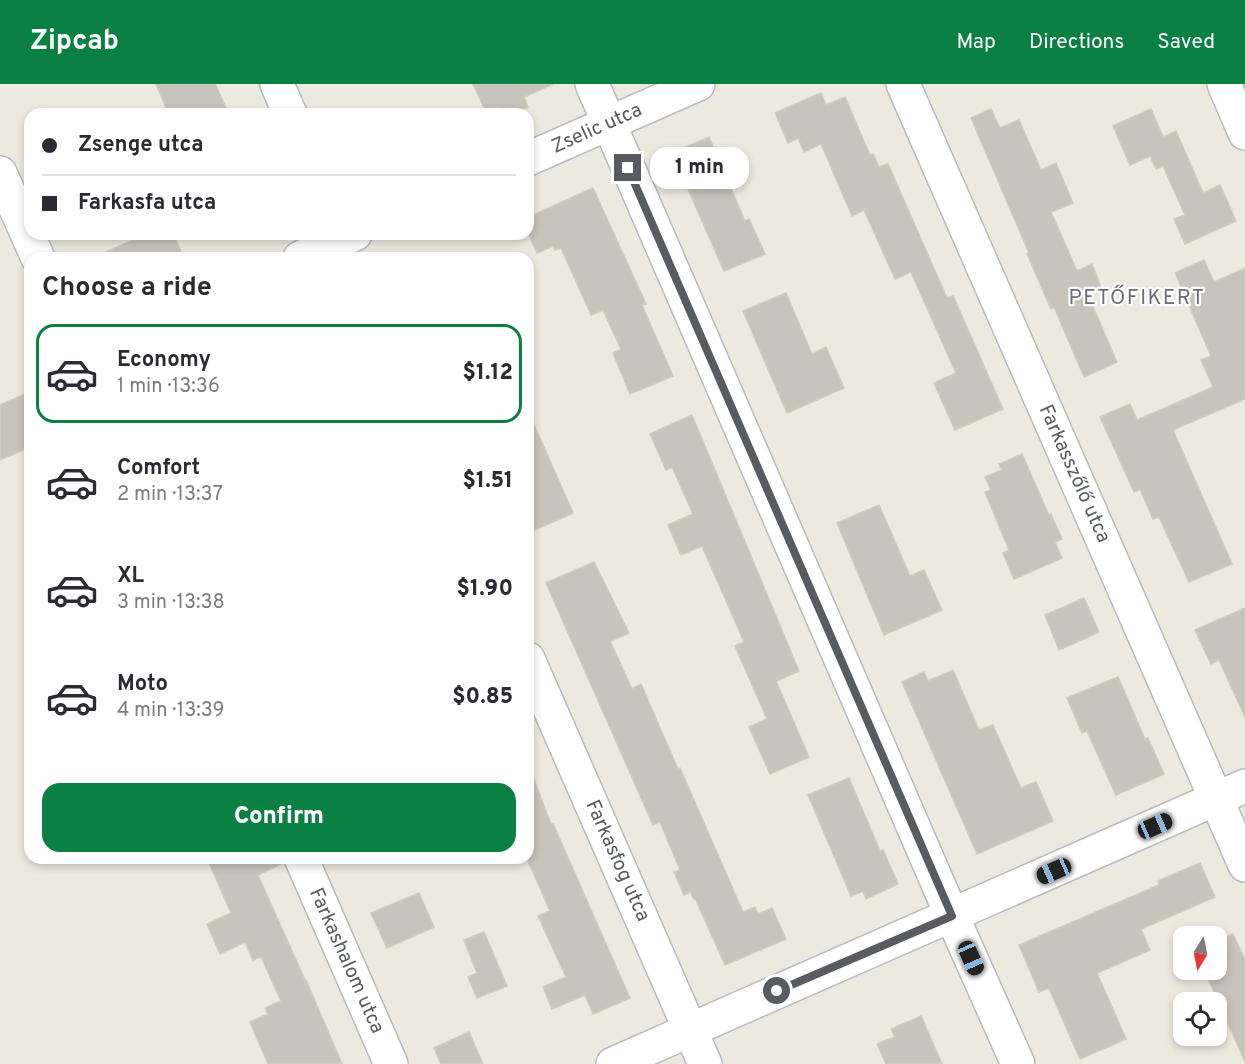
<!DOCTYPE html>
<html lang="en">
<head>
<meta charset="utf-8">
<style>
	body { margin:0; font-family:Overpass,sans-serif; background:#f7f7f7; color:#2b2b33; height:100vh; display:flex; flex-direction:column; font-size:22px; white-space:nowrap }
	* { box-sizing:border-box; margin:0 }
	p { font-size:20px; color:#7c7c81 }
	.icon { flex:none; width:33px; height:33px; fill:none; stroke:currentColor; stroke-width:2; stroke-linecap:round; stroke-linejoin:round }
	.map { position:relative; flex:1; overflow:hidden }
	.sheet { position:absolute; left:24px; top:168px; width:510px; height:612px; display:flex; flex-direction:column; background:#fff; border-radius:18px; box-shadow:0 3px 9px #0003 }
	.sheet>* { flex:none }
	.top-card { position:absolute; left:24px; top:24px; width:510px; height:132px; border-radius:18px; box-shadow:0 3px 9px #0003; display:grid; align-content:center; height:132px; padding:0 18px; background:#fff }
	.needle { width:39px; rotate:190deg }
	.buttons { position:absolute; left:1173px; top:842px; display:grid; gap:12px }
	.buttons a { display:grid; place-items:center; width:54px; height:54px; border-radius:12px; background:#fff; box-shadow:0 3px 9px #0003; font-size:30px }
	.end { position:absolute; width:27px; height:27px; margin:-14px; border:8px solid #585c61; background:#fff; box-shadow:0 0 0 3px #fff }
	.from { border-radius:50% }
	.bubble { position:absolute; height:42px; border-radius:18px; background:#fff; box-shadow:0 3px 9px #0003; font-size:20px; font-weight:800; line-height:42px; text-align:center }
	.car { position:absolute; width:18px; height:36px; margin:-18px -9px; border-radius:8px; box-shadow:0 0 4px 2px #0007; background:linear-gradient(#222 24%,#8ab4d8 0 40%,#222 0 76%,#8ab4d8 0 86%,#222 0) }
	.top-card b { display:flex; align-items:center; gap:21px; height:57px; font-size:22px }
	.top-card b+b { border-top:2px solid #e1e1e2 }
	.top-card i { width:15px; height:15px; background:#2b2b33 }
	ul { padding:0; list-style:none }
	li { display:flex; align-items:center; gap:18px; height:99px; margin:0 12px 9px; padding:0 6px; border:3px solid transparent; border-radius:18px }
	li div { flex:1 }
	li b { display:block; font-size:22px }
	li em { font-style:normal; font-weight:800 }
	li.active { border-color:#0b8043 }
	li>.icon { width:54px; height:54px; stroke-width:1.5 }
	h2 { padding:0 18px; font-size:27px; line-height:72px }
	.button { display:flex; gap:12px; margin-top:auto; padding:12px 18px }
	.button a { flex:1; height:69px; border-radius:18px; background:#0b8043; color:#fff; font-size:24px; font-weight:800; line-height:69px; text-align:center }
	header { display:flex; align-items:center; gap:36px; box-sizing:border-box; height:84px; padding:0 30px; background:#0b8043; color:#fff }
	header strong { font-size:28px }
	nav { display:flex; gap:33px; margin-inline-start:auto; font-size:21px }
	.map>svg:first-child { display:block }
	.building { fill:#c7c4bc; stroke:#d1cbbd; stroke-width:1.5 }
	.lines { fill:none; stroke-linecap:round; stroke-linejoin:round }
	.minor-casing { stroke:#b7babf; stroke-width:36 }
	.minor { stroke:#fff; stroke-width:33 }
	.route { stroke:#585c61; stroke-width:8 }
	.labels { text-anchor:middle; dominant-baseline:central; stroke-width:4.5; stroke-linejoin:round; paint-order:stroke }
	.street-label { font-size:20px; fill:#585c61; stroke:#fff }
	.neighbourhood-label { font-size:21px; letter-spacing:1.5px; fill:#696e73; stroke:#fff }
</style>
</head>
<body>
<header>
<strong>Zipcab</strong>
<nav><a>Map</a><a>Directions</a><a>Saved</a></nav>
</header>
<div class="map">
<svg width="1245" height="980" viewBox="0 0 1245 980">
	<rect width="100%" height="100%" fill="#eceadf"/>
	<!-- building -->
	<g class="building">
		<path d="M156,0H215L229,30H169Z"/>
		<path d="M473,0H553L524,13L528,23L511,30H502L499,23L486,28Z"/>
		<path d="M821,9L826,21L845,13L870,71L873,70L879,83L888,80L947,214L953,212L1003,325L955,346L934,299L956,289L911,188L895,195L864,126L852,132L821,60L804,68L798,54L788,59L775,29Z"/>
		<path d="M991,25L1000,44L1019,36L1041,86L1056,79L1073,119L1051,128L1077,187L1092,180L1101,203L1087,209L1117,278L1084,293L1054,223L1051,225L1027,170L1029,169L971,34Z"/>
		<path d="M1151,25L1163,53L1176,47L1203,109L1220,101L1236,137L1185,160L1174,135L1185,131L1163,82L1156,85L1150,72L1130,81L1113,42Z"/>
		<path d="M709,53L745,137L749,135L765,170L724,187L672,69Z"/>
		<path d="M593,104L646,220L642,221L673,292L630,310L613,269L621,265L603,226L591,231L561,164L555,166L553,162L537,169L528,149V133Z"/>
		<path d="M147,150H173L181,167L166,174H92Z"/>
		<path d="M1204,176L1214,198L1245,184V315L1173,346L1232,480L1189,498L1159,433L1153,435L1140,405L1134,408L1100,333L1130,320L1137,336L1213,303L1201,276L1211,272L1175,189Z"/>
		<path d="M786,209L812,270L826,263L844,304L787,329L743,227Z"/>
		<path d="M30,308V363L0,376V321Z"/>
		<path d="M528,327L573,429L528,449Z"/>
		<path d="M692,331L799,587L776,597L809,673L770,690L749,643L767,635L735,562L744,558L702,462L681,471L668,441L693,430L672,383L666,386L650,350Z"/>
		<path d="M1022,370L1049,431L1051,430L1062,455L1055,458L1062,474L1014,495L1003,469L1009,466L985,408L991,406L985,393L1002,386L999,380Z"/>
		<path d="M879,421L910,492L924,486L942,526L884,551L837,439Z"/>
		<path d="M594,478L629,549L610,557L632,605L641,600L678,685L680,684L743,828L755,823L758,830L772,824L786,855L725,881L695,814L694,815L690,808L684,811L674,788L680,786L660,738L653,741L546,499Z"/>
		<path d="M1084,514L1099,548L1059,566L1045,531Z"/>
		<path d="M1245,524V633L1219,576L1211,580L1195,546Z"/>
		<path d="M953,586L979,646L993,641L1021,704L1036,698L1053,737L977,770L902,598L924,588L928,597Z"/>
		<path d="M1118,593L1145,655L1148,654L1164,690L1116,711L1087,647L1082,649L1067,614Z"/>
		<path d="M528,685H530L551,740H553L630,914L593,930L585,911L552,925L543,903L566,893L538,832L550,827L528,777Z"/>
		<path d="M849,694L880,767L883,766L898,800L866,815L863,807L851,812L808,711Z"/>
		<path d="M207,774H283V779L258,791L305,896H306L342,980H268L250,938L268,930L265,924L281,917L261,873L253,876L245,858L220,870L207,840L231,829Z"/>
		<path d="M1200,779L1215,813L1141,845L1150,866L1097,889L1126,955L1080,975L1049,904L1039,908L1019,861L1159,801L1158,797Z"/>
		<path d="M419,809L434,843L387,864L371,829Z"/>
		<path d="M484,848L507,902L477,914L468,893L477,889L464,856Z"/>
		<path d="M1233,850L1245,876V978L1204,885H1216V857Z"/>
		<path d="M921,932L942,980H886L877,960L895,953L891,945Z"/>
		<path d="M469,948L483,980H441L434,964Z"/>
	</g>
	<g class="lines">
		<!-- minor casing -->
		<g class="minor-casing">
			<g id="minor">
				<path d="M277,0L290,30"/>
				<path d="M592,0L952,832L1018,980"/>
				<path d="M903,0L1245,781"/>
				<path d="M1224,0L1245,49"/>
				<path d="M528,75L698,0"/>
				<path d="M0,89L38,174"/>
				<path d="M300,174L355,150"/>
				<path d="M528,575L705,980"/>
				<path d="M301,774L391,980"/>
				<path d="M613,980L1245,702"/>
			</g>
		</g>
		<!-- minor -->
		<use href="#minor" class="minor"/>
	</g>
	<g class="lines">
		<!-- route -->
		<path class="route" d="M628,84L952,832L777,907"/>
	</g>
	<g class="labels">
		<!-- street labels -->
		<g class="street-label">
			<text transform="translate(597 45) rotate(-24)">Zselic utca</text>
			<text transform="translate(1074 390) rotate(66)">Farkasszőlő utca</text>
			<text transform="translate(617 777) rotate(66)">Farkasfog utca</text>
			<text transform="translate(346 877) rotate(66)">Farkashalom utca</text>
		</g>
		<!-- neighbourhood labels -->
		<g class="neighbourhood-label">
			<text x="1137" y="214">PETŐFIKERT</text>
		</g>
	</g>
</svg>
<div class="buttons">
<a><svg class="needle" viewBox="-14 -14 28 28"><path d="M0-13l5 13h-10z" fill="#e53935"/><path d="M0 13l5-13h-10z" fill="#7c7c81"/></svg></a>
<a><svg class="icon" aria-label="locate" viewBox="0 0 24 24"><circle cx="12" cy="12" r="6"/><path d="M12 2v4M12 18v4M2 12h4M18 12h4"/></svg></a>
</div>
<i class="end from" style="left:777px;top:907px"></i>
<i class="end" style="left:628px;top:84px"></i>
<div class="bubble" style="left:650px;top:63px;width:99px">1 min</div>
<i class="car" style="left:1155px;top:742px;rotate:66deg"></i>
<i class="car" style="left:1054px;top:787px;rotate:246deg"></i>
<i class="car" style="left:971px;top:874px;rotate:156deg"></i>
<div class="top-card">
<b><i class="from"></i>Zsenge utca</b>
<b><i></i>Farkasfa utca</b>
</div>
<section class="sheet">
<h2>Choose a ride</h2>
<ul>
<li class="active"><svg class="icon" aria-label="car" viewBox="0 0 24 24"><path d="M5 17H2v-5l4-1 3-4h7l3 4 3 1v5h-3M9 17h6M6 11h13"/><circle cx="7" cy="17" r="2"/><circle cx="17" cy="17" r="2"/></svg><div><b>Economy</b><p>1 min · 13:36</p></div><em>$1.12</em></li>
<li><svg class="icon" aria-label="car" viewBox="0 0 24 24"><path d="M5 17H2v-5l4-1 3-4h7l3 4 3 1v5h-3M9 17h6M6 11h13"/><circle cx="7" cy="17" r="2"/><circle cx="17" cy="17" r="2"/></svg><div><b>Comfort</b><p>2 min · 13:37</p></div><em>$1.51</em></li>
<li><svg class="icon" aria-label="car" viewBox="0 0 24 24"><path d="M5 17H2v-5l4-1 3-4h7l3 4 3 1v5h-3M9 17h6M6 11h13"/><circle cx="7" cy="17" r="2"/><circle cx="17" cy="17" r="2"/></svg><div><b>XL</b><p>3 min · 13:38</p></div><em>$1.90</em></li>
<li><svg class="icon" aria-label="car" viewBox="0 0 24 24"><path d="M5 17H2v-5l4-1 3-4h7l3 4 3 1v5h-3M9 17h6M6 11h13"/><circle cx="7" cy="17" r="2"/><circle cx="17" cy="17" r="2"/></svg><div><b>Moto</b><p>4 min · 13:39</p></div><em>$0.85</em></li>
</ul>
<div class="button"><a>Confirm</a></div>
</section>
</div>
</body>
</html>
